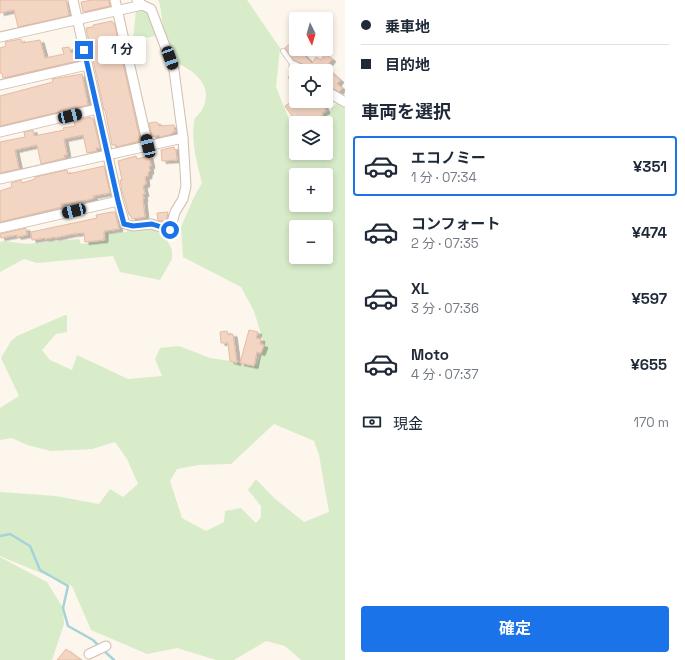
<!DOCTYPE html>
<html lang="ja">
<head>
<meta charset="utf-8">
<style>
	body { margin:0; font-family:"Space Grotesk","Noto Sans JP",sans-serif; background:#f6f6f7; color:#1f2937; height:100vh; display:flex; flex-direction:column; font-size:15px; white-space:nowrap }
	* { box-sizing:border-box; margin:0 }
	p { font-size:13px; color:#747a83 }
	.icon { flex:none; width:22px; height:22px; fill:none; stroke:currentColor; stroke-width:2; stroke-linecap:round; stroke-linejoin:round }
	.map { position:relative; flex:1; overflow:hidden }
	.sheet { display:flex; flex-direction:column; background:#fff; width:340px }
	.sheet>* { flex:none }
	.guide { display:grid; align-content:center; height:88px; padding:0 16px; background:#fff }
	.needle { width:26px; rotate:175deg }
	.controls { position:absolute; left:289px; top:12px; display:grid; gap:8px }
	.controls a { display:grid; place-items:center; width:44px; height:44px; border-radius:4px; background:#fff; box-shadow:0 2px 6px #0003; font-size:20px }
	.end { position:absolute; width:18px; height:18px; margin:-9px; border:5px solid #1a73e8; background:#fff; box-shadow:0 0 0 2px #fff }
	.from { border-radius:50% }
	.bubble { position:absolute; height:28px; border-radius:4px; background:#fff; box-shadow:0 2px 6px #0003; font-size:13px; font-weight:700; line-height:28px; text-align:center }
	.car { position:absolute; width:12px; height:24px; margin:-12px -6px; border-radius:5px; box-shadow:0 0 3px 1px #0007; background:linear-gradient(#222 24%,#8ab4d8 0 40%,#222 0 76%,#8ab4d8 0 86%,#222 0) }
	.guide b { display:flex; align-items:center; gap:14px; height:38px; font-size:15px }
	.guide b+b { border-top:1px solid #e0e1e3 }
	.guide i { width:10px; height:10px; background:#1f2937 }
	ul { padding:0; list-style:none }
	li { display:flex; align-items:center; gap:12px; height:60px; margin:0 8px 6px; padding:0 8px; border:2px solid transparent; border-radius:4px }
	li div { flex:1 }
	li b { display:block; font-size:15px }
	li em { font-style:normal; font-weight:700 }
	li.active { border-color:#1a73e8 }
	li>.icon { width:36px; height:36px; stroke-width:1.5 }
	h2 { padding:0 16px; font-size:18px; line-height:48px }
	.pay { display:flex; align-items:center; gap:10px; height:44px; padding:0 16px; font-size:15px }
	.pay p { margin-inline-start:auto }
	.button { display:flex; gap:8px; margin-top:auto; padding:8px 16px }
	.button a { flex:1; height:46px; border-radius:4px; background:#1a73e8; color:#fff; font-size:16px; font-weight:700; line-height:46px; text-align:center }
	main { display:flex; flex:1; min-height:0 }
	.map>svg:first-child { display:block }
	.green { fill:#d8ecc9; fill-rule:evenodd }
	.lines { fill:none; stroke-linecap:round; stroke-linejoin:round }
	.stream { stroke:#a5d3da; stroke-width:2.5 }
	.building { fill:#f3d5c3; stroke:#e6bba3; filter:url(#shadow) }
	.lane-casing { stroke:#d1beb0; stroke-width:6 }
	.street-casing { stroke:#d1beb0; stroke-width:11 }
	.lane { stroke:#fff; stroke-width:4.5 }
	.street { stroke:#fff; stroke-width:9 }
	.route { stroke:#1a73e8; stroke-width:5 }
</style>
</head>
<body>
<main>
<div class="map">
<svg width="345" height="660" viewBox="0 0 345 660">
	<defs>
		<filter id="shadow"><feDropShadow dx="4" dy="2.5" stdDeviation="0" flood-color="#0004"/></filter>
	</defs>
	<rect width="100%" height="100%" fill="#fdf6ec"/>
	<!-- green -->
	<g class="green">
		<path d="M158,0H247L280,48L276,87L294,131L296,130V153H326V123H308L328,112L337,103L345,106V660H301L285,646L266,641L234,660H216L177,648L147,654L91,630L72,586L0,556V492L56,496L99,504L110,489L123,497L138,484L127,459L115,442L92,449L51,451L27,445L12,438L0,440V408L19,396L1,358L11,341L17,336L65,315L67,316V332L56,334L42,350L50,360L72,370L77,355L128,379L162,376L155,359L160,348L179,346L210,358L257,365L264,344L254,311L241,287L183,257L181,227L194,197L202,183C197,163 191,143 194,122C194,117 200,114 202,110C215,85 194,71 174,61L164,34L160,5ZM296,175H326V205H296ZM296,227H326V257H296ZM274,424L314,441L319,455L329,512L304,522L274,498L256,479L248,490L261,506V517L256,523L241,508L225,511L224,522L206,531L182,518L170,481L177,469L198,465L231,464Z"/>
		<path d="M143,10L148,12L156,36L133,40L136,11Z"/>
		<path d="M148,226L164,234L172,250V259L160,280L120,272L113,256L37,263L24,259L0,272V242L4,241L27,244L79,239L81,244L107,241L106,233L127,232V228Z"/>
		<path d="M0,557L47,582L63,608L64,624L52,660H0Z"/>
	</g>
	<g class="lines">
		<!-- stream -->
		<g class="stream">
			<path d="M0,536L10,534L30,546L40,570L68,586L63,608L68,626L93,640L100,647"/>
			<path d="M103,650L114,660"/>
		</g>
	</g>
	<!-- building -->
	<g class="building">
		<path d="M0,0H66L69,14L68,16L18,27L14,10L0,13Z"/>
		<path d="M92,0H109L110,6L83,12L81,2Z"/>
		<path d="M112,21L115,26L119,45L118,46L121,59H122L140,139H138L139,141L117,147L116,145H112L105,110H104L86,28L93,27V25Z"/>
		<path d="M296,38V49H298L312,63L316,57L321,60L325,54L332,59L323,71H310L307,66L294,60L285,48Z"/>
		<path d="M21,39L22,43L40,40L45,58L64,54L62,48L69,47L71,53L76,52L77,61L3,78L2,73H0V48L6,46L5,42Z"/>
		<path d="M326,68L340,80L337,84L342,88L339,92L326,84Z"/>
		<path d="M295,73L296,74V90L288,77Z"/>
		<path d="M82,74L88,105L0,126V96L53,82L52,79Z"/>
		<path d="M322,101L326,111L322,113L323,115L306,123H297L285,106L291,102L298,108L310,103L311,105Z"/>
		<path d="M91,117V119L93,118L100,148H96L97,151L87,153L83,135L64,139L67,155H64L65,158L41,164L37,145L15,150L19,169L0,173V142L25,137L24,132L33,130L34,136L64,130L63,128L75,126L74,121Z"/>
		<path d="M156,122L158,123L159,126L174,125L175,132H172V134L160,137L159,135L152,137L149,123Z"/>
		<path d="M174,147L175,150H176L177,160L162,161L161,150Z"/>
		<path d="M136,156L137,159L149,156L151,166H149L150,171L148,173V176L145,177L146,184L143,186L145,194H143L144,199H143L145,217L132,219L130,215H129L122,191L120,180H122L118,161Z"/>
		<path d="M104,166L110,193L93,196L94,198L88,200L61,204L62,207L0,222V191L12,187L11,183L21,180L22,183L35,179V177L67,170L68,174Z"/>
		<path d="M112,212H115L119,229L104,231V240L85,242L84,233L72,234L55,238V237L45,239V238L32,240L31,232L97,218L96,215Z"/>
		<path d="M168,212L166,222L158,220L157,213Z"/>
		<path d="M26,228L27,235L17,237V235L1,238L0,234Z"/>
		<path d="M249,330L258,332L256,338L261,339L260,344L264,345L261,353L257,352L254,366L240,363Z"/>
		<path d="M227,331L228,335L233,334L237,363L230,361L228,343H221L220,332Z"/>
		<path d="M66,649L81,660H57Z"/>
	</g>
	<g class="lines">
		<!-- lane casing -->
		<g class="lane-casing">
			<path id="lane" d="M283,51L294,66"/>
		</g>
		<!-- street casing -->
		<g class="street-casing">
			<g id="street">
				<path d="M73,0L118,201L125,224L133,226L151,224L170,230L175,212L183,199L186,186L183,138L174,70L151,9L142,5L137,0"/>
				<path d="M115,0L148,146"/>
				<path d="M0,37L142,5"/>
				<path d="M294,66L304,71"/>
				<path d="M0,85L87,65"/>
				<path d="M326,91L345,102"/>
				<path d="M0,132L97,109"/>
				<path d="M0,179L183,138"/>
				<path d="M0,228L118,201"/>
				<path d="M89,654L106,646"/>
			</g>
		</g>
		<!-- lane -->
		<use href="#lane" class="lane"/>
		<!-- street -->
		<use href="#street" class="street"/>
	</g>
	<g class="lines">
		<!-- route -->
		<path class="route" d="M84,50L118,201L124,224L133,226L152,224L170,230"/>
	</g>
</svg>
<div class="controls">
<a><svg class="needle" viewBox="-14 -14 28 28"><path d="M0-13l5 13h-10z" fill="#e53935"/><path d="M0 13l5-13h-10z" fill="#747a83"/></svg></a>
<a><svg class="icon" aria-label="locate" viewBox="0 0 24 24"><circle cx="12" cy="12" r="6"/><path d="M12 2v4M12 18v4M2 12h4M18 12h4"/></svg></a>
<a><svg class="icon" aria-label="layers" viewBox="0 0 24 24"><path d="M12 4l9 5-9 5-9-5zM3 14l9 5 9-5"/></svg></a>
<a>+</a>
<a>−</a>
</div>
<i class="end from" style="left:170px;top:230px"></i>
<i class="end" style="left:84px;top:50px"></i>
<div class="bubble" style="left:98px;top:36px;width:48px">1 分</div>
<i class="car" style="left:170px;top:58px;rotate:160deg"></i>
<i class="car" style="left:70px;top:116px;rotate:77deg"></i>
<i class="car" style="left:148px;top:146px;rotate:347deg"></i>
<i class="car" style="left:74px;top:211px;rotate:257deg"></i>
</div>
<section class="sheet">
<div class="guide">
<b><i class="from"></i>乗車地</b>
<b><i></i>目的地</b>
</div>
<h2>車両を選択</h2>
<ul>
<li class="active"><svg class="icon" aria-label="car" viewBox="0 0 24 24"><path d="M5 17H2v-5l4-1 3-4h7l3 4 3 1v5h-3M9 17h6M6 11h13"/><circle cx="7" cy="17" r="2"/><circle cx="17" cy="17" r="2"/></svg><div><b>エコノミー</b><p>1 分 · 07:34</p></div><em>¥351</em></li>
<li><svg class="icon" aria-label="car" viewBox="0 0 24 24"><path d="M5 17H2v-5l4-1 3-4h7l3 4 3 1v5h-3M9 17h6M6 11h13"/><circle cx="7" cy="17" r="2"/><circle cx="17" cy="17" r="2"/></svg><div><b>コンフォート</b><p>2 分 · 07:35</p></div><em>¥474</em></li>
<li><svg class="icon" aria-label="car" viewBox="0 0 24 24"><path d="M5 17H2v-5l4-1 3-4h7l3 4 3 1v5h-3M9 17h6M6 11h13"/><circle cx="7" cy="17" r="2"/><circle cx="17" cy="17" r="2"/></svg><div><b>XL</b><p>3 分 · 07:36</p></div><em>¥597</em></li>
<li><svg class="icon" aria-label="car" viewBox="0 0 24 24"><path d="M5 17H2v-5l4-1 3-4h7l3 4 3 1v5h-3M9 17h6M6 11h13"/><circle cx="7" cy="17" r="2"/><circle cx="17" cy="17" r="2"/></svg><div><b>Moto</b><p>4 分 · 07:37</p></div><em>¥655</em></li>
</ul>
<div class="pay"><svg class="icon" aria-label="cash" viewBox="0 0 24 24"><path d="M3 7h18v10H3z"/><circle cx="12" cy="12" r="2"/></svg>現金<p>170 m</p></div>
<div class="button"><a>確定</a></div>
</section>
</main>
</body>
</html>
